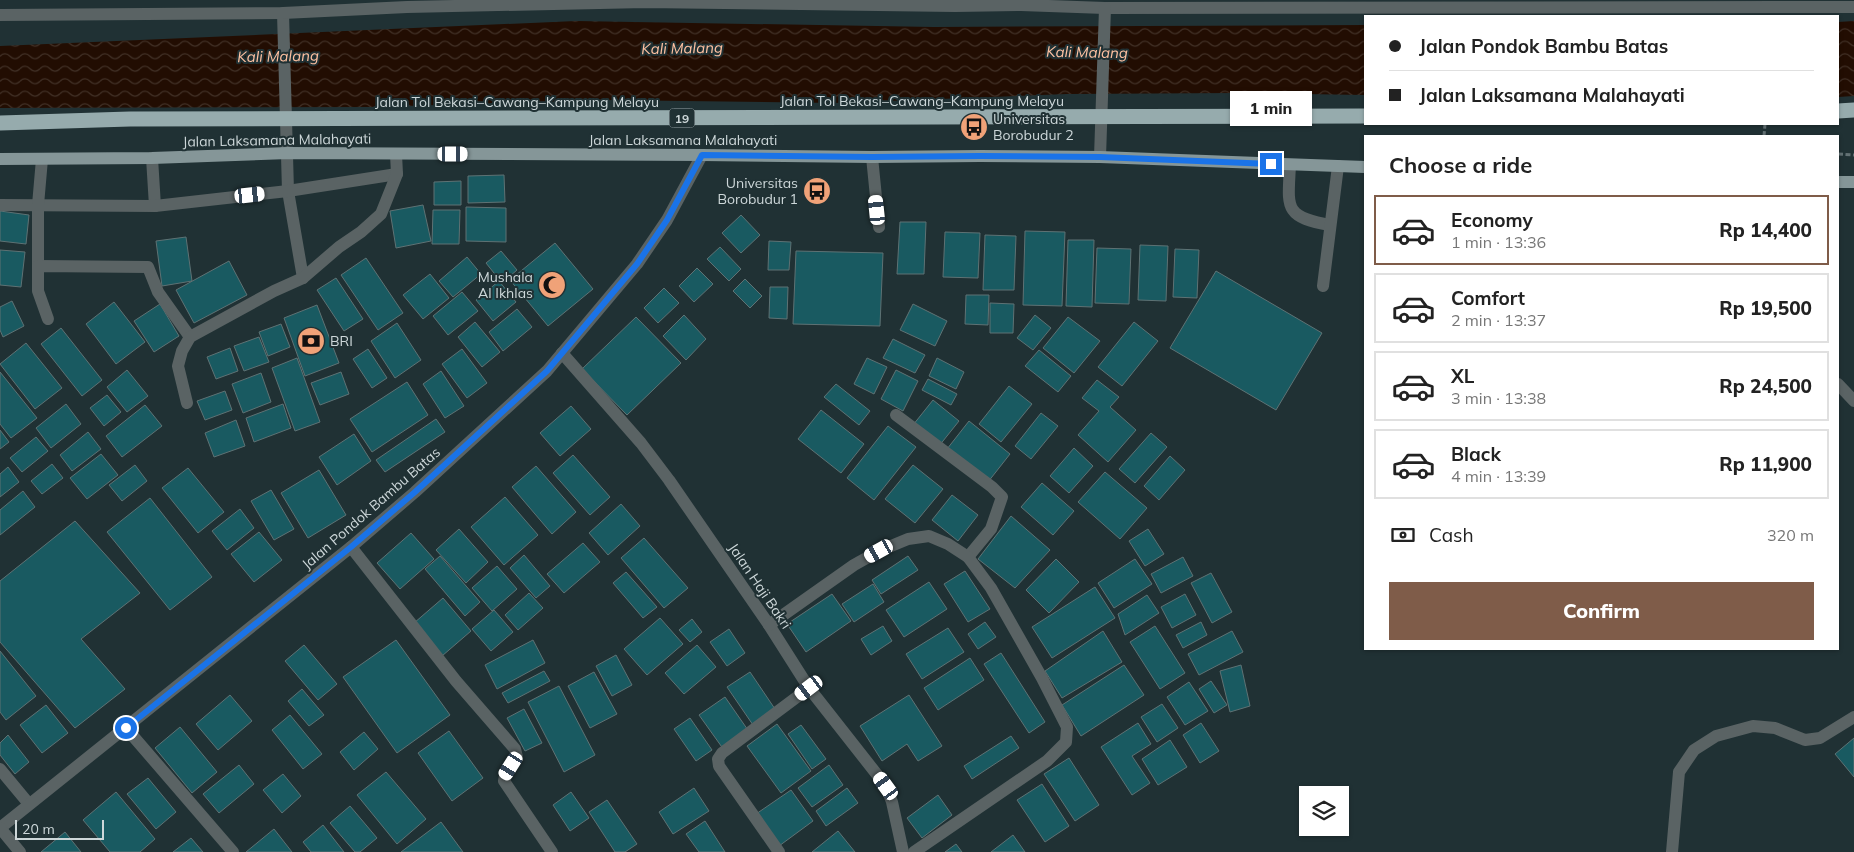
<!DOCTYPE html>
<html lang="en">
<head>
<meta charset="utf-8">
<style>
	body { margin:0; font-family:Mulish,sans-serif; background:#f2f2f2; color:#222; height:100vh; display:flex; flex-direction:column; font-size:19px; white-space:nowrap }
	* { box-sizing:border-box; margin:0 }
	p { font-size:16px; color:#767676 }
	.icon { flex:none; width:28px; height:28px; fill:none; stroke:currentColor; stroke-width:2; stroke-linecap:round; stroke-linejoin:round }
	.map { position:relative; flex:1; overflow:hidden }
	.sheet { position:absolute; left:1364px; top:135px; width:475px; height:515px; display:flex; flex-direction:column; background:#fff; border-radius:0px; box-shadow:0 1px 4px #0004 }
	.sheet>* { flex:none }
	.banner { position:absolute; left:1364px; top:15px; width:475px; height:110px; border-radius:0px; box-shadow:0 1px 4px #0004; display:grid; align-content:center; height:110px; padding:0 25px; background:#fff }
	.controls { position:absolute; left:1299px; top:786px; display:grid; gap:10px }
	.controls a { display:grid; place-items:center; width:50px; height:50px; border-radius:0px; background:#fff; box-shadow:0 1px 4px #0004; font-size:25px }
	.scale { position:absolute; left:15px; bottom:12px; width:89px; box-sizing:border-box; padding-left:5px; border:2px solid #cdd7d9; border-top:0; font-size:14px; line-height:18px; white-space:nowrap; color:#cdd7d9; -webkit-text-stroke:4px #203134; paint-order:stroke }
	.end { position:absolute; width:22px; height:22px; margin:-11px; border:6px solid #1a73e8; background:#fff; box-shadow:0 0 0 2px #fff }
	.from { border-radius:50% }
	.bubble { position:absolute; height:35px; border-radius:0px; background:#fff; box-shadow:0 1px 4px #0004; font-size:16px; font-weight:800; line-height:35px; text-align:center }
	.car { position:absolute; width:15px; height:30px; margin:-15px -8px; border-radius:6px; box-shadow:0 0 4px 1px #0007; background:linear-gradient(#fff 24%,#345 0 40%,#fff 0 76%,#345 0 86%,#fff 0) }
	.banner b { display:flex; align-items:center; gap:18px; height:48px; font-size:19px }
	.banner b+b { border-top:1px solid #e0e0e0 }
	.banner i { width:12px; height:12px; background:#222 }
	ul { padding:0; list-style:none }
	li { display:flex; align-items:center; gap:15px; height:70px; margin:0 10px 8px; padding:0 15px; border:2px solid #e0e0e0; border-radius:0px }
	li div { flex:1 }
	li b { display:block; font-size:19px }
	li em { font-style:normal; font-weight:800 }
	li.current { border-color:#7f5c49 }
	li>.icon { width:45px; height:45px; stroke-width:1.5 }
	h2 { padding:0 25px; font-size:22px; line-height:60px }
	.pay { display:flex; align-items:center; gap:12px; height:55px; padding:0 25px; font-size:19px }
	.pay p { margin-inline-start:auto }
	.cta { display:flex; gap:10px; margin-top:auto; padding:10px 25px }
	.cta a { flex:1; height:58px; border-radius:0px; background:#7f5c49; color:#fff; font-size:20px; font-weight:800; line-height:58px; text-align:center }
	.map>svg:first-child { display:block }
	.water { fill:url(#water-waves) }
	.building { fill:#195a61; stroke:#5e7274 }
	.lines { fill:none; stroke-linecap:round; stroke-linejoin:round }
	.path { stroke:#637174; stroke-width:3; stroke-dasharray:5 2.5; stroke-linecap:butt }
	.minor { stroke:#5a6364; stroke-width:12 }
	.major { stroke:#859698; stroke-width:12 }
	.highway { stroke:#96abad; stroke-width:15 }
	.highway-bridge { stroke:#96abad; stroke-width:15 }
	.route { stroke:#1a73e8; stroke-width:6 }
	.labels { text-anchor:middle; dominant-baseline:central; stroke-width:4; stroke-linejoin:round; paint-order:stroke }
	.shield { fill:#203134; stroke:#99a5a8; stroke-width:1 }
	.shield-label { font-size:12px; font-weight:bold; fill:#cdd7d9 }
	.street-label { font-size:14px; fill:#cdd7d9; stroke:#203134 }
	.poi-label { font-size:14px; fill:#cdd7d9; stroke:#203134; text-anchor:start }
	.water-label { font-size:15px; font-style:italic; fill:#ffc2a2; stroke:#203134 }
</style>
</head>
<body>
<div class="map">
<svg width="1854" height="852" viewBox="0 0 1854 852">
	<defs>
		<pattern id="water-waves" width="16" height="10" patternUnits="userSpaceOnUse" patternTransform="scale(1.25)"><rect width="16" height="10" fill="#220d02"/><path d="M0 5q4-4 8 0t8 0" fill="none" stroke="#413026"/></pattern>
	</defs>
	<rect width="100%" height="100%" fill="#203134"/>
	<!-- water -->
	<g class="water">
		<path d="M576,21L934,27L1365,25V95L1237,93L1067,94L835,103L603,100L372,107L0,108V46Z"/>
		<path d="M1854,21V96L1838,97V22Z"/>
	</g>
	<!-- building -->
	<g class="building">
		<path d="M504,175L505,202L468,203V176Z"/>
		<path d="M461,181V205H434V182Z"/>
		<path d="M423,205L431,241L396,248L390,211Z"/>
		<path d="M466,207L506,208V242L466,241Z"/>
		<path d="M433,210H460L459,244H432Z"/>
		<path d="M0,211L29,215L26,244L0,241Z"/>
		<path d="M741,215L760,235L741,253L722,233Z"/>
		<path d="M900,222H926L924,274H897Z"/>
		<path d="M1025,231L1065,232L1062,306L1023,305Z"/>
		<path d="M945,232L980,233L978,278L943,277Z"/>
		<path d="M985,235L1016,236L1014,290H983Z"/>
		<path d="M186,237L192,281L162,286L156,241Z"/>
		<path d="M1068,240H1094L1092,307L1066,306Z"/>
		<path d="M769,241L791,242L789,270H768Z"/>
		<path d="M555,243L593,289L548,326L510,280Z"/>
		<path d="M1140,245L1168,246L1166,301L1138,300Z"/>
		<path d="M720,247L741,269L729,281L707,259Z"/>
		<path d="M1097,248L1131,249L1129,304L1095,303Z"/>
		<path d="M1175,249L1199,250L1197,298L1173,297Z"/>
		<path d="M0,250L25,252L21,287L0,285Z"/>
		<path d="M501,251L517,270L502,283L486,263Z"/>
		<path d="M796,251L883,253L880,326L793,324Z"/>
		<path d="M467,257L481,274L453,297L439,281Z"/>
		<path d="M366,258L403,313L378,330L341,275Z"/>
		<path d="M229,261L247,295L194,323L176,290Z"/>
		<path d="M697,268L713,284L694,302L679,286Z"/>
		<path d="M1216,271L1322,333L1276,410L1170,348Z"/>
		<path d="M430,274L449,298L423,319L403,295Z"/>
		<path d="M336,278L363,319L344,331L317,290Z"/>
		<path d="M745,279L762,296L750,308L733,291Z"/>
		<path d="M499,281L516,302L493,321L476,300Z"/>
		<path d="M770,287H788L787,319L769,318Z"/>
		<path d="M664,288L679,303L658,323L644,308Z"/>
		<path d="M462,292L478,311L448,335L433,316Z"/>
		<path d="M966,295H989L988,325L965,324Z"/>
		<path d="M12,301L24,326L3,337L0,330V307Z"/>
		<path d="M114,302L145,342L116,364L86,324Z"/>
		<path d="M990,303L1014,304L1013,333H990Z"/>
		<path d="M160,304L179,336L154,352L134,321Z"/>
		<path d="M913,304L947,321L935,346L900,330Z"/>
		<path d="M317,305L339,363L305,376L284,318Z"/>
		<path d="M517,309L532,327L503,351L489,332Z"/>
		<path d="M684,315L706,339L686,360L663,336Z"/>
		<path d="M1035,315L1051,328L1033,350L1017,338Z"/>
		<path d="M636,317L681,363L627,415L582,369Z"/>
		<path d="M1068,317L1100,341L1074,373L1043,348Z"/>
		<path d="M475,322L500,352L482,367L458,337Z"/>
		<path d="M1134,322L1158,341L1122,386L1098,367Z"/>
		<path d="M397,323L421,360L395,378L371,341Z"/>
		<path d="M281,324L290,347L268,356L259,332Z"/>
		<path d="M61,328L102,380L82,396L41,344Z"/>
		<path d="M259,337L269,362L244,371L234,346Z"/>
		<path d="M893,339L925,355L915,373L883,358Z"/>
		<path d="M26,343L62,388L35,409L0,364Z"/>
		<path d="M230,348L238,371L216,379L207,357Z"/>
		<path d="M368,349L387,378L372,388L353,359Z"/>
		<path d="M462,349L487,383L467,398L442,364Z"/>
		<path d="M1039,350L1071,376L1058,392L1025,366Z"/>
		<path d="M297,358L320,422L295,431L272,368Z"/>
		<path d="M867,358L887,367L874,394L854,384Z"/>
		<path d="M937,358L964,372L956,389L929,376Z"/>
		<path d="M127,370L148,396L127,412L107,387Z"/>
		<path d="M896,370L918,381L903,411L881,399Z"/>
		<path d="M441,371L464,406L445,418L423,384Z"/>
		<path d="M0,372L37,418L11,438L0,424Z"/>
		<path d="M341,372L349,394L320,405L311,383Z"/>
		<path d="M261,373L271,402L243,413L232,384Z"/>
		<path d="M928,379L957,394L951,405L922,390Z"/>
		<path d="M1097,380L1119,397L1110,407L1136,430L1108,462L1078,435L1099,411L1082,398Z"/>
		<path d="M407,382L428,415L372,452L350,419Z"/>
		<path d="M836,384L870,411L859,425L824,397Z"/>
		<path d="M1009,386L1032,404L1001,442L979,424Z"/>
		<path d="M225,391L232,410L205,420L197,401Z"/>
		<path d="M107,395L121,412L104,426L90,408Z"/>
		<path d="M933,400L959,421L939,446L913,425Z"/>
		<path d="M66,404L81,424L51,448L36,428Z"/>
		<path d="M283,404L291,428L254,442L246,418Z"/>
		<path d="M145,405L162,426L122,457L106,436Z"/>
		<path d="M571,406L591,429L560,456L540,433Z"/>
		<path d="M821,410L864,444L841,473L798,439Z"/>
		<path d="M1041,413L1058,426L1031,459L1015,446Z"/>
		<path d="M436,419L445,432L385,472L376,460Z"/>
		<path d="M236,420L245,446L214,457L205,433Z"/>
		<path d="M969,421L1010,454L988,482L947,449Z"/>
		<path d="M888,426L916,447L874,500L847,478Z"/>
		<path d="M0,430L9,442L0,449Z"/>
		<path d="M88,432L101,449L72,471L60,455Z"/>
		<path d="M1151,433L1167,447L1135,483L1119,469Z"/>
		<path d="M354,434L371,461L337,485L319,457Z"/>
		<path d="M36,437L48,451L22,472L10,458Z"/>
		<path d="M1074,448L1093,466L1069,493L1050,476Z"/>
		<path d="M101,454L118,475L87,499L70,478Z"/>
		<path d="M573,455L610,497L590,515L553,473Z"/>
		<path d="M1170,456L1185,470L1159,500L1144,486Z"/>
		<path d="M52,464L63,478L42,494L31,481Z"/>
		<path d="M135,465L147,481L122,501L109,485Z"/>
		<path d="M913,465L943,489L915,523L885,499Z"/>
		<path d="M536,466L576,512L552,534L512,487Z"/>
		<path d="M8,467L19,482L0,497V474Z"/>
		<path d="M188,468L224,512L198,533L162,488Z"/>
		<path d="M319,470L346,515L308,538L281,493Z"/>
		<path d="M1105,472L1147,508L1120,539L1078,502Z"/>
		<path d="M1042,483L1074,511L1053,535L1021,507Z"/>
		<path d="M271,490L294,529L274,540L251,501Z"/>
		<path d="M23,491L35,507L0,535V510Z"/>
		<path d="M952,495L978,515L958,541L932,520Z"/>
		<path d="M505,497L538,535L504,565L471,527Z"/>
		<path d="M150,498L212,577L170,610L107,532Z"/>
		<path d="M621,504L640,526L608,555L589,533Z"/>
		<path d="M240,509L254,528L227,550L212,531Z"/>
		<path d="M1011,516L1050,550L1015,588L978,559Z"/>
		<path d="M75,521L140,593L81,639L125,689L75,728L0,642V581Z"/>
		<path d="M459,529L488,562L466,583L436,550Z"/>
		<path d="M1148,529L1164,554L1145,566L1129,541Z"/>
		<path d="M259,532L282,560L254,582L231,554Z"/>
		<path d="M411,533L434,559L400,589L377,563Z"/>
		<path d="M644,538L688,588L664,608L621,558Z"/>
		<path d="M583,543L600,562L564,593L547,574Z"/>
		<path d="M524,555L550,586L536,598L510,568Z"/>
		<path d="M440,556L480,602L465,616L425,569Z"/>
		<path d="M908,556L918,570L881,594L872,580Z"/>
		<path d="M1183,557L1193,576L1161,593L1151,574Z"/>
		<path d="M1056,559L1079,582L1049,613L1026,590Z"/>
		<path d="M1135,559L1152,584L1114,608L1098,583Z"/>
		<path d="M497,566L517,589L492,611L472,588Z"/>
		<path d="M965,571L990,609L968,622L944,584Z"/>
		<path d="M626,572L657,607L643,618L613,583Z"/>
		<path d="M1211,573L1232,612L1212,623L1191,583Z"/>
		<path d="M929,582L947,609L904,637L886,610Z"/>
		<path d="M873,584L884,602L854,622L842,604Z"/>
		<path d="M1095,587L1115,618L1052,658L1032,627Z"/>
		<path d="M529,593L543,608L518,630L505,615Z"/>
		<path d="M832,594L851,621L806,652L787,624Z"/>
		<path d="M1185,594L1196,615L1172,628L1161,607Z"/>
		<path d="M1147,595L1159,613L1125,635L1118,614Z"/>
		<path d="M443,598L471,631L442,656L414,623Z"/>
		<path d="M494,610L513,632L491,651L472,629Z"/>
		<path d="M660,618L683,644L647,675L624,649Z"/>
		<path d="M692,619L702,632L690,642L679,630Z"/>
		<path d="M985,622L996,637L978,649L968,634Z"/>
		<path d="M1201,622L1207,635L1183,648L1176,635Z"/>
		<path d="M883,626L892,641L871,655L861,639Z"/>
		<path d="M1155,626L1185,673L1160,689L1130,642Z"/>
		<path d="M948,628L964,652L922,679L906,654Z"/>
		<path d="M729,629L745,653L727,666L710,642Z"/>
		<path d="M1103,631L1122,662L1062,698L1045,671Z"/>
		<path d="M1232,631L1243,652L1199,675L1188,654Z"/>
		<path d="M396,640L450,715L397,753L343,677Z"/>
		<path d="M533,640L545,663L497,689L485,665Z"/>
		<path d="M304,645L337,684L318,700L285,661Z"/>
		<path d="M697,645L716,667L684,694L665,673Z"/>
		<path d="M0,651L36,696L6,720L0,712Z"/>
		<path d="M1001,653L1045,722L1029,733L984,664Z"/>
		<path d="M616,655L632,685L612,696L596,666Z"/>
		<path d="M970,658L984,680L938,710L924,688Z"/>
		<path d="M1124,665L1144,695L1081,736L1062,705Z"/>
		<path d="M1241,665L1250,706L1230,712L1220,671Z"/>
		<path d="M544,671L550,681L508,703L502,693Z"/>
		<path d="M594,672L617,714L590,728L568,686Z"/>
		<path d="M750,672L775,709L753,725L727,687Z"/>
		<path d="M1211,681L1227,705L1214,713L1199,689Z"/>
		<path d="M1189,682L1208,711L1185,725L1167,697Z"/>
		<path d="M559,686L595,755L564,772L528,702Z"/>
		<path d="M302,689L324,715L309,726L288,701Z"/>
		<path d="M230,695L252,721L218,750L196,724Z"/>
		<path d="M909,695L942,746L918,761L907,744L882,761L860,726Z"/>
		<path d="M725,697L750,733L724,750L699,715Z"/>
		<path d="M1162,704L1178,728L1157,742L1141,717Z"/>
		<path d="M46,705L68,733L42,753L20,725Z"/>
		<path d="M524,709L542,743L525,751L507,718Z"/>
		<path d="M290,715L322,754L303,769L272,730Z"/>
		<path d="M690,718L712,750L696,761L674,729Z"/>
		<path d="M1138,723L1151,744L1132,756L1150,783L1132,795L1101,747Z"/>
		<path d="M1201,723L1219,751L1200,763L1183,735Z"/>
		<path d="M777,724L811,771L781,793L747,746Z"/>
		<path d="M801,725L826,759L812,769L788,734Z"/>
		<path d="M180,727L217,772L192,793L155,748Z"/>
		<path d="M449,731L483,778L452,801L418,753Z"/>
		<path d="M364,732L378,749L354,770L340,752Z"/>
		<path d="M8,735L29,762L15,774L0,755V743Z"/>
		<path d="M1011,736L1019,748L972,779L964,766Z"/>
		<path d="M1854,738V777L1835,754Z"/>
		<path d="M1170,740L1187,767L1158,785L1142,759Z"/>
		<path d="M1069,758L1099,805L1075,821L1044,774Z"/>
		<path d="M239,765L254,784L219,813L203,794Z"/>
		<path d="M829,765L843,785L812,807L798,788Z"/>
		<path d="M386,772L426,819L397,844L357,795Z"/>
		<path d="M283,774L301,796L282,813L263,790Z"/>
		<path d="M148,778L176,812L156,829L127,794Z"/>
		<path d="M1042,784L1069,826L1045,842L1017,800Z"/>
		<path d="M694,788L709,811L673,834L659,812Z"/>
		<path d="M847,788L858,803L826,826L816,811Z"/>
		<path d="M791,790L813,821L779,846L756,814Z"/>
		<path d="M116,792L155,839L140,852H110L83,820Z"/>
		<path d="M571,792L589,818L570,831L553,805Z"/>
		<path d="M938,795L952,815L922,838L907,818Z"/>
		<path d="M607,800L637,844L625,852H615L589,812Z"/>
		<path d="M350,806L377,838L360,852H355L330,823Z"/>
		<path d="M705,821L725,852H699L686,834Z"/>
		<path d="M441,822L463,852H401Z"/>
		<path d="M323,825L344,852H311L303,842Z"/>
		<path d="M274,829L292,852H246Z"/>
		<path d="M838,831L855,852H812Z"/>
		<path d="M65,832L81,852H41Z"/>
		<path d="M1013,835L1025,852H991Z"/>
		<path d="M191,838L203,852H173Z"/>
		<path d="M956,844L962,852H945Z"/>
	</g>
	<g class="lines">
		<!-- path -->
		<g class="path">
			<path d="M1764,136L1765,124"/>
			<path d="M1838,154L1854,155"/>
		</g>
		<!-- minor -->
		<g class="minor">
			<path d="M283,13L288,191L303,278"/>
			<path d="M0,15L283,13L407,7L645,2L955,6L1021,5L1105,8L1854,7"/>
			<path d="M872,157L879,227"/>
			<path d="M1100,157L1105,8"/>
			<path d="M152,158L155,206"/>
			<path d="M1290,165C1288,207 1283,217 1330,225"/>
			<path d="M0,205L155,206L288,191L397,174"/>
			<path d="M38,266V205L42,159"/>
			<path d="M1323,286L1338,166"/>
			<path d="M48,319L38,291V266L148,267L158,292L190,337"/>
			<path d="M562,353L641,443L669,480L769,625L809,688L886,786L892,802L903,852"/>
			<path d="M1838,384L1854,401"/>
			<path d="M187,403L178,366L182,351L190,337L274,291L303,278L339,247L361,232L381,214L397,174L396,154"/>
			<path d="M896,415L992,487L1002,497L991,529L968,557"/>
			<path d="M351,547L456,681L515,749L517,757L505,776L504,781L552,852"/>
			<path d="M769,625L854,565L879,551L908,539L929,536L948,544L968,557L991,588L1042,678L1067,727L1066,742L1047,761L914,852"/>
			<path d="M126,728L233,852"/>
			<path d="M0,769L29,804"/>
			<path d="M0,828L351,547L415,492L547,371L637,264L667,220L702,155"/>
			<path d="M0,828L20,852"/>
			<path d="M779,852L719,766L718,759L722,753L809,688"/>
			<path d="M1672,852L1679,772L1694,750L1716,736L1753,726L1775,728L1805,740L1820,738L1854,717"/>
		</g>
		<!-- major -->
		<g class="major">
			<path d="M0,159L152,158L288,153L702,155L872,157L980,156L1100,157L1365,167"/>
			<path d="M1838,182H1854"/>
		</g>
		<!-- highway -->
		<path class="highway" d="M1838,111L1854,110"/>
		<!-- highway-bridge -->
		<path class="highway-bridge" d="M0,123L130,119L1365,116"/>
	</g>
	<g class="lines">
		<!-- route -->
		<path class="route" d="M126,728L351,547L415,492L547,371L637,264L667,220L702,155L872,157L980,156L1100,157L1271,164"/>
	</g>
	<!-- icons -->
	<defs>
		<g id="bus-disc" transform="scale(1.4375)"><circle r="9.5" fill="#f0a278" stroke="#203134"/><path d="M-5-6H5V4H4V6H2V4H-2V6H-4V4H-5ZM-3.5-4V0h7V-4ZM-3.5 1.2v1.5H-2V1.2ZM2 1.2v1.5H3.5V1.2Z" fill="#111"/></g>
		<g id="mosque-disc" transform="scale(1.4375)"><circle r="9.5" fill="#f0a278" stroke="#203134"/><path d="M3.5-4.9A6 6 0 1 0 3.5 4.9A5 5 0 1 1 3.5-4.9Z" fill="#111"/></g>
		<g id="bank-disc" transform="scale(1.4375)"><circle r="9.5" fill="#f0a278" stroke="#203134"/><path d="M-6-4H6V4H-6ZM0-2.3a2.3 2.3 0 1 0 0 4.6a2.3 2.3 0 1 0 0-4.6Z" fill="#111"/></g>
	</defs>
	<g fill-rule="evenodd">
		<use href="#bus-disc" x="974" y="127"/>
		<use href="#bus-disc" x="817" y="191"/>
		<use href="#mosque-disc" x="552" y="285"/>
		<use href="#bank-disc" x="311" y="341"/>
	</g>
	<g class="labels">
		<!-- shield labels -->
		<rect class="shield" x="669.5" y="108.5" width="25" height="19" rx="4"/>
		<g class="shield-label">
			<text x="682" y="118">19</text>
		</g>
		<!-- street labels -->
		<g class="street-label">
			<text x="922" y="101">Jalan Tol Bekasi–Cawang–Kampung Melayu</text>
			<text x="517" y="102">Jalan Tol Bekasi–Cawang–Kampung Melayu</text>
			<text transform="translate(277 140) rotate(-1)">Jalan Laksamana Malahayati</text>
			<text x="683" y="140">Jalan Laksamana Malahayati</text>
			<text transform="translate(371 508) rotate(-41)">Jalan Pondok Bambu Batas</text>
			<text transform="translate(760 586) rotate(56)">Jalan Haji Bakri</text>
		</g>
		<!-- poi labels -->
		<g class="poi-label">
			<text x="993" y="119">Universitas<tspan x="993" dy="16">Borobudur 2</tspan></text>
			<text x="798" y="183" text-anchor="end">Universitas<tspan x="798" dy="16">Borobudur 1</tspan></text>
			<text x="533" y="277" text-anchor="end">Mushala<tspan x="533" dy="16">Al Ikhlas</tspan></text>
			<text x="330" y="341">BRI</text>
		</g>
		<!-- water labels -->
		<g class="water-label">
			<text transform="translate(682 48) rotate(-1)">Kali Malang</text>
			<text transform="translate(1087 52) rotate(1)">Kali Malang</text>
			<text transform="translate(278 56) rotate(-1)">Kali Malang</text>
		</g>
	</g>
</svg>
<div class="controls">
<a><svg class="icon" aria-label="layers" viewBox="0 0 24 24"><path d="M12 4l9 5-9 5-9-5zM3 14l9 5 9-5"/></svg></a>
</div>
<div class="scale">20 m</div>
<i class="end from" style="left:126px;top:728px"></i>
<i class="end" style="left:1271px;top:164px"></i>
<div class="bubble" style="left:1230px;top:91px;width:82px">1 min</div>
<i class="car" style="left:453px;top:154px;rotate:90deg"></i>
<i class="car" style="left:250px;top:195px;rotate:84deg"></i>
<i class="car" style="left:877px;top:210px;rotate:354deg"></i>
<i class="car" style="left:879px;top:551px;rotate:241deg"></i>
<i class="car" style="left:809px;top:688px;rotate:233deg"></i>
<i class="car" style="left:511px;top:766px;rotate:212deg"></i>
<i class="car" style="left:886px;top:786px;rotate:324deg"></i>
<div class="banner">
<b><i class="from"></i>Jalan Pondok Bambu Batas</b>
<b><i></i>Jalan Laksamana Malahayati</b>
</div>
<section class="sheet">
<h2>Choose a ride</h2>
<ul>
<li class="current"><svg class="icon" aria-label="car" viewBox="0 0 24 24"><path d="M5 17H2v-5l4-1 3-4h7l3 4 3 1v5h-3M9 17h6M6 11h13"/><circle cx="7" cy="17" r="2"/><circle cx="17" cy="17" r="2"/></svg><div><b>Economy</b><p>1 min · 13:36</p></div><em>Rp 14,400</em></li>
<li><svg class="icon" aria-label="car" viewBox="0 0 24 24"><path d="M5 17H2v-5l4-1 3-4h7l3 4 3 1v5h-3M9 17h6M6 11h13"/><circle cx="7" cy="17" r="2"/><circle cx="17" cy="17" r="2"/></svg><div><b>Comfort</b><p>2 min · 13:37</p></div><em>Rp 19,500</em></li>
<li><svg class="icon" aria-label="car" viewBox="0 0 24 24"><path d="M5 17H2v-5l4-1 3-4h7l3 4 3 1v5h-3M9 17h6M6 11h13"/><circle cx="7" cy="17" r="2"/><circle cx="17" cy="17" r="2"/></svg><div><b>XL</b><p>3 min · 13:38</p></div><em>Rp 24,500</em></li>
<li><svg class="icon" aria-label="car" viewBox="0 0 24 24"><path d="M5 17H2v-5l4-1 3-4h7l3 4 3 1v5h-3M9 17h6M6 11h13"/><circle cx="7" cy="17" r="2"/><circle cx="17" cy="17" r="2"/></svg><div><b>Black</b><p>4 min · 13:39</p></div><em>Rp 11,900</em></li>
</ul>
<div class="pay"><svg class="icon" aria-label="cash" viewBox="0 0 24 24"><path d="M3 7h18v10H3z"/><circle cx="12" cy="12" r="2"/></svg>Cash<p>320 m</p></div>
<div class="cta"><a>Confirm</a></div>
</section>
</div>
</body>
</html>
